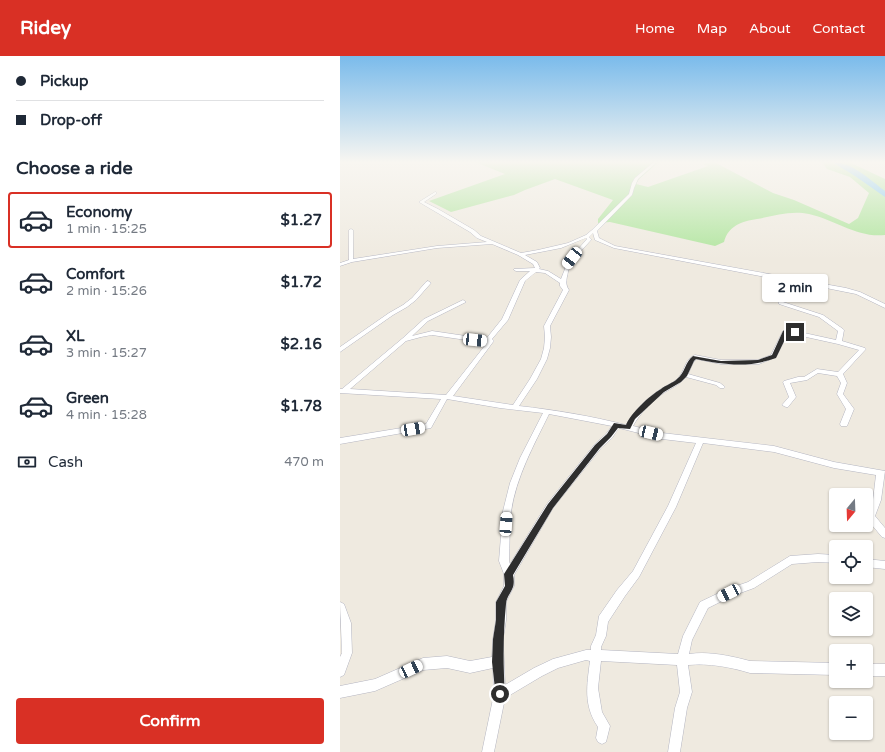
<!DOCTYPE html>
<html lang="en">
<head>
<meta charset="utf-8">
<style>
	body { margin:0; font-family:"Varela Round",sans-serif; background:#f2f2f3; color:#1f2937; height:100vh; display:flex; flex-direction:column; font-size:15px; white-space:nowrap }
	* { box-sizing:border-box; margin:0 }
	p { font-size:13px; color:#747a83 }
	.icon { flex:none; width:22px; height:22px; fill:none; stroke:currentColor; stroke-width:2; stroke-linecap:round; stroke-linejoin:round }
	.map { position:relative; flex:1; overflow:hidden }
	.panel { display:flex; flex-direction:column; background:#fff; width:340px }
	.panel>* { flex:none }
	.hud { display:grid; align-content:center; height:88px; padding:0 16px; background:#fff }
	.needle { width:26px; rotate:199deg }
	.fabs { position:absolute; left:489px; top:432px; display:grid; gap:8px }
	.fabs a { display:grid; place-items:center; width:44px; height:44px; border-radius:4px; background:#fff; box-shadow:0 1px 3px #0004; font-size:20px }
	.end { position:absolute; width:18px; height:18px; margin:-9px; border:5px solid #2e2e2e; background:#fff; box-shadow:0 0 0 2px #fff }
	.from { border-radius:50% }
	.bubble { position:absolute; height:28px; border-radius:4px; background:#fff; box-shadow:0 1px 3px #0004; font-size:13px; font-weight:800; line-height:28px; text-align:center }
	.car { position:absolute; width:12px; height:24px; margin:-12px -6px; border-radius:5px; box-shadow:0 0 3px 1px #0007; background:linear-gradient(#fff 24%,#345 0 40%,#fff 0 76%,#345 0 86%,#fff 0) }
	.hud b { display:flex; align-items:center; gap:14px; height:38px; font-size:15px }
	.hud b+b { border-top:1px solid #e0e1e3 }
	.hud i { width:10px; height:10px; background:#1f2937 }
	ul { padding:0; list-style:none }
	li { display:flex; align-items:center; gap:12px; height:56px; margin:0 8px 6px; padding:0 8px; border:2px solid transparent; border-radius:4px }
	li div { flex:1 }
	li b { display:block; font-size:15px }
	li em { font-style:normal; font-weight:800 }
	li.current { border-color:#d93025 }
	li>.icon { width:36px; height:36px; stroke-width:1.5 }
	h2 { padding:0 16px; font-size:18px; line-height:48px }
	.pay { display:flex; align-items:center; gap:10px; height:44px; padding:0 16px; font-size:15px }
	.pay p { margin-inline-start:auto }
	.action { display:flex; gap:8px; margin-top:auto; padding:8px 16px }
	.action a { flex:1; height:46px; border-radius:4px; background:#d93025; color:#fff; font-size:16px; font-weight:800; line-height:46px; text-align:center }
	header { display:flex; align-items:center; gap:24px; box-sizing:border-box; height:56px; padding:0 20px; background:#d93025; color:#fff }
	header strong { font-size:19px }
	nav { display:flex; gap:22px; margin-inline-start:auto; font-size:14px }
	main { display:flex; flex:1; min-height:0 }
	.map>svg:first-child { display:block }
	.green { fill:#b0e59e }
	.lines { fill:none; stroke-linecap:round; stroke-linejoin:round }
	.river { fill:#75c5f0; fill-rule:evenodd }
	.minor-casing { stroke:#b4b5c1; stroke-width:1 }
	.minor { fill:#fff; fill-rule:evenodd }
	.route { fill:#2e2e2e }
</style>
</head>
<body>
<header>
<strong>Ridey</strong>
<nav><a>Home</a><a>Map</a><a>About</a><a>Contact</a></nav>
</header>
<main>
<section class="panel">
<div class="hud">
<b><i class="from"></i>Pickup</b>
<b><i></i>Drop-off</b>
</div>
<h2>Choose a ride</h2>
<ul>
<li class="current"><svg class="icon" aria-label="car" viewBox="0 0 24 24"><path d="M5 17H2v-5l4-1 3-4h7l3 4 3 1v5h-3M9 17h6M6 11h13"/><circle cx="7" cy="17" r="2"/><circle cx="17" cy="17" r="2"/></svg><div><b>Economy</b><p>1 min · 15:25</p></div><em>$1.27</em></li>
<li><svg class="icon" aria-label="car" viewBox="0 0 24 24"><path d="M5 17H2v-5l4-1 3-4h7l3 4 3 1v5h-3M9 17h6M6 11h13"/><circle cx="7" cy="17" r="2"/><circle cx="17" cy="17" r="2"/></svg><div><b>Comfort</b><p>2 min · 15:26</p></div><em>$1.72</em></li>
<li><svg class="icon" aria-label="car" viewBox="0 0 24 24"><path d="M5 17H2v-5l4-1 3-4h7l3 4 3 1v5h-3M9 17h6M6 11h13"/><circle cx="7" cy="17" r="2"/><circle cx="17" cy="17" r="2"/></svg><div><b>XL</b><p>3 min · 15:27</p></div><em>$2.16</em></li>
<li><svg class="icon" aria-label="car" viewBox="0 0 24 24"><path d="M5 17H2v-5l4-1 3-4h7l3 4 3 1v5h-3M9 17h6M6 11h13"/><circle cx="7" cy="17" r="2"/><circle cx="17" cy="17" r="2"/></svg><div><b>Green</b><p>4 min · 15:28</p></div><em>$1.78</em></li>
</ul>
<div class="pay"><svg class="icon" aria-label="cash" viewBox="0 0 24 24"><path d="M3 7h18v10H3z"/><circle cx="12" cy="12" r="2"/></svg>Cash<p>470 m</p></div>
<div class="action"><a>Confirm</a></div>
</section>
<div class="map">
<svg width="545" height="696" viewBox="0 0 545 696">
	<rect width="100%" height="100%" fill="#efeae0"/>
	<!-- green -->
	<path class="green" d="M135,106H319L299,123L296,128L308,131L368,110L363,108L374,106L433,137L454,144L509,168L518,162L529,137L510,121L487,113L482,106H509L545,123V179C517,182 496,164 469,158C451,154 434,160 417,163C402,165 388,170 384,186L375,190L270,166L258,167V163L273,144L215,123L185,134L174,139L111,156L89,145L165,118Z"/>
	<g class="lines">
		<!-- river -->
		<path class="river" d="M492,106C512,106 529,123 545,135V141L515,120Z"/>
		<!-- minor casing -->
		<g class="minor-casing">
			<g id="minor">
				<path d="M314,106H317L298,123L294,132L292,139L257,175L259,182L275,190L506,232L520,236L545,248V252L516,238L446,224C441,232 441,237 443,246L483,259L503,273L504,274L502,285L525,292L526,293L503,318L507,327L503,338L514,353L507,370H501L500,368L506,353L497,338L501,327L497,320L478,317L467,324L450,327L456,341L448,351H446L442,349L449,341L443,326L444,325L458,321H464L477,313L498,316L519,294L498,288L448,277L436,301L419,308H381L356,303L353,307L348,318L380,327L385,331L384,332H380L376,329L346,321C340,328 332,332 325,336C312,345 300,357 293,370L322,377L434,390L494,406L545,415L541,444L535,460L545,472V482L542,481L526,462L533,444L536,419L494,412L434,396L363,387L336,451L299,521L285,540L268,566L266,580L261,591V594L338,598L343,580L360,546L385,534L408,526L450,500L478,498L496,499V507L478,506L452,508L414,532L392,540L368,552L352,584L349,598C369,595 391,600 410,605L496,607V619L410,617C390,611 369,607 348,609L352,636L347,652L340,696H328L335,652L340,636L337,609L261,605L258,632L262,656L270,670L266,686L262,688L258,686L256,682L258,671C243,649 247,629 250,605L246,604L218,612L202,620L165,642L154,696H142L154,638L153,612L130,617L107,612L83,614L35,635L0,642V630L35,623L83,602L107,600L130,605L152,601L153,583L156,564V546L164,530V518L159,505L163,455L170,427L180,402L203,357L160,352L107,343L91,372L0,388V382L86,368L101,343L0,337V333H2L63,282L84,263L121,245L123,244L126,246L88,265L72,280L92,275L146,283L162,263L180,224L190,215H176L174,214V213L195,212L193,208L178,199L152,188L97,192L12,206L0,210V207L9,204V174L11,173L13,174V203L97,190L147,186L137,182L130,176L79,146L95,136H96V138L84,146L98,153L134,174L141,180L181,197L198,194L228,187L246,179L252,174L289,138L292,127L295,122ZM253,177L255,184L274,192L441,224L436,234L439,248L479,261L498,275L496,284L446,273L443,275L431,299L418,304H381L355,299C345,303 345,314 339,321C334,327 327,329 321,333C307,342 294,355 286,369C251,360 215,354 179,350L197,323L207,303L210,292L211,281L210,270L229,234C223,226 229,218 229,208L251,184V183L249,181ZM246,182L247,183L225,208V213L221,223L208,215L199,213L200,212L197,206L185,199L221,192ZM196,216L205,217L220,227V230L223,234L204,270L205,281L204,292L201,303L190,323L173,349L113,340L153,286L154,285L152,283L168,264L185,225ZM92,279L147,287L106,339L10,333L66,285L81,281ZM209,358L272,370L266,378L255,388L207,448L170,508L169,505C170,489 169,472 171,456C176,421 194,389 209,358ZM279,372L322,383L356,387L328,450L293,515L277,534L259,560L256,579L251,590V594H246L213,603L194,612L165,629L163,583L166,564V546L174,530V519L213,452L261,392L272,382Z"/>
				<path d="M88,225L91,227L76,244L67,251L53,259L0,296V291L49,257L63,249L72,242L86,226Z"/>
				<path d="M526,503L545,505V513L526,511Z"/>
				<path d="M0,546L4,548L11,567L12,597L4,619L0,621V601L2,597Z"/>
				<rect x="526" y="608" width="19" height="12"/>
			</g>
		</g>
		<!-- minor -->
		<use href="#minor" class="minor"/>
	</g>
	<!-- sky -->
	<linearGradient id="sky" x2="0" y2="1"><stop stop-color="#7abbeb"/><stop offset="0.52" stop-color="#f8f6f1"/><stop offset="1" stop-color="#f8f6f1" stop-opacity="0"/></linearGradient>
	<rect width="545" height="204" fill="url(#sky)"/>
	<!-- route -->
	<path class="route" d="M446,273L457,276L455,278L448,277L436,302C409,312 385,309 356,303L354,305L347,320L341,326L324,336L295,363L290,373L278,372L271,381L260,392L213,452L173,519C174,523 174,528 173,531C171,537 166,542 166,548C163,579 163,608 165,638L164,642L160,644L156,642L152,606L153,583L156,564V546L165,530L164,518L208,448L255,389L267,378L274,367L286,369C291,357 309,340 321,333C326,329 333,327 337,323C345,317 345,306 353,300L381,305L418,304L432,299L443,275Z"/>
</svg>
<div class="fabs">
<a><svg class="needle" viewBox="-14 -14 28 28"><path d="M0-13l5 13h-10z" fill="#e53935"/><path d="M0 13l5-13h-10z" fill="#747a83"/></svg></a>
<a><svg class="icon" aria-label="locate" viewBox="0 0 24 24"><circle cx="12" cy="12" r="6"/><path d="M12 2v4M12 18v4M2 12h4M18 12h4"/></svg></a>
<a><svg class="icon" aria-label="layers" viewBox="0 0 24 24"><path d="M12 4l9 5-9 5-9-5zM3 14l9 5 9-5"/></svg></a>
<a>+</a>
<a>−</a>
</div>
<i class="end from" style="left:160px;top:638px"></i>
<i class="end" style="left:455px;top:276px"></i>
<div class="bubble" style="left:422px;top:218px;width:66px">2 min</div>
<i class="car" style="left:232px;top:202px;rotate:218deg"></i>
<i class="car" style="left:135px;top:284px;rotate:96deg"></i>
<i class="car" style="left:73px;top:373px;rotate:80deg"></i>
<i class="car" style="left:311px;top:377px;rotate:103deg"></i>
<i class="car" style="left:166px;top:468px;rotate:4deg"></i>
<i class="car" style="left:389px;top:537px;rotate:243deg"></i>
<i class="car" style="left:71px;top:613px;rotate:65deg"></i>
</div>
</main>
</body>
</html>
